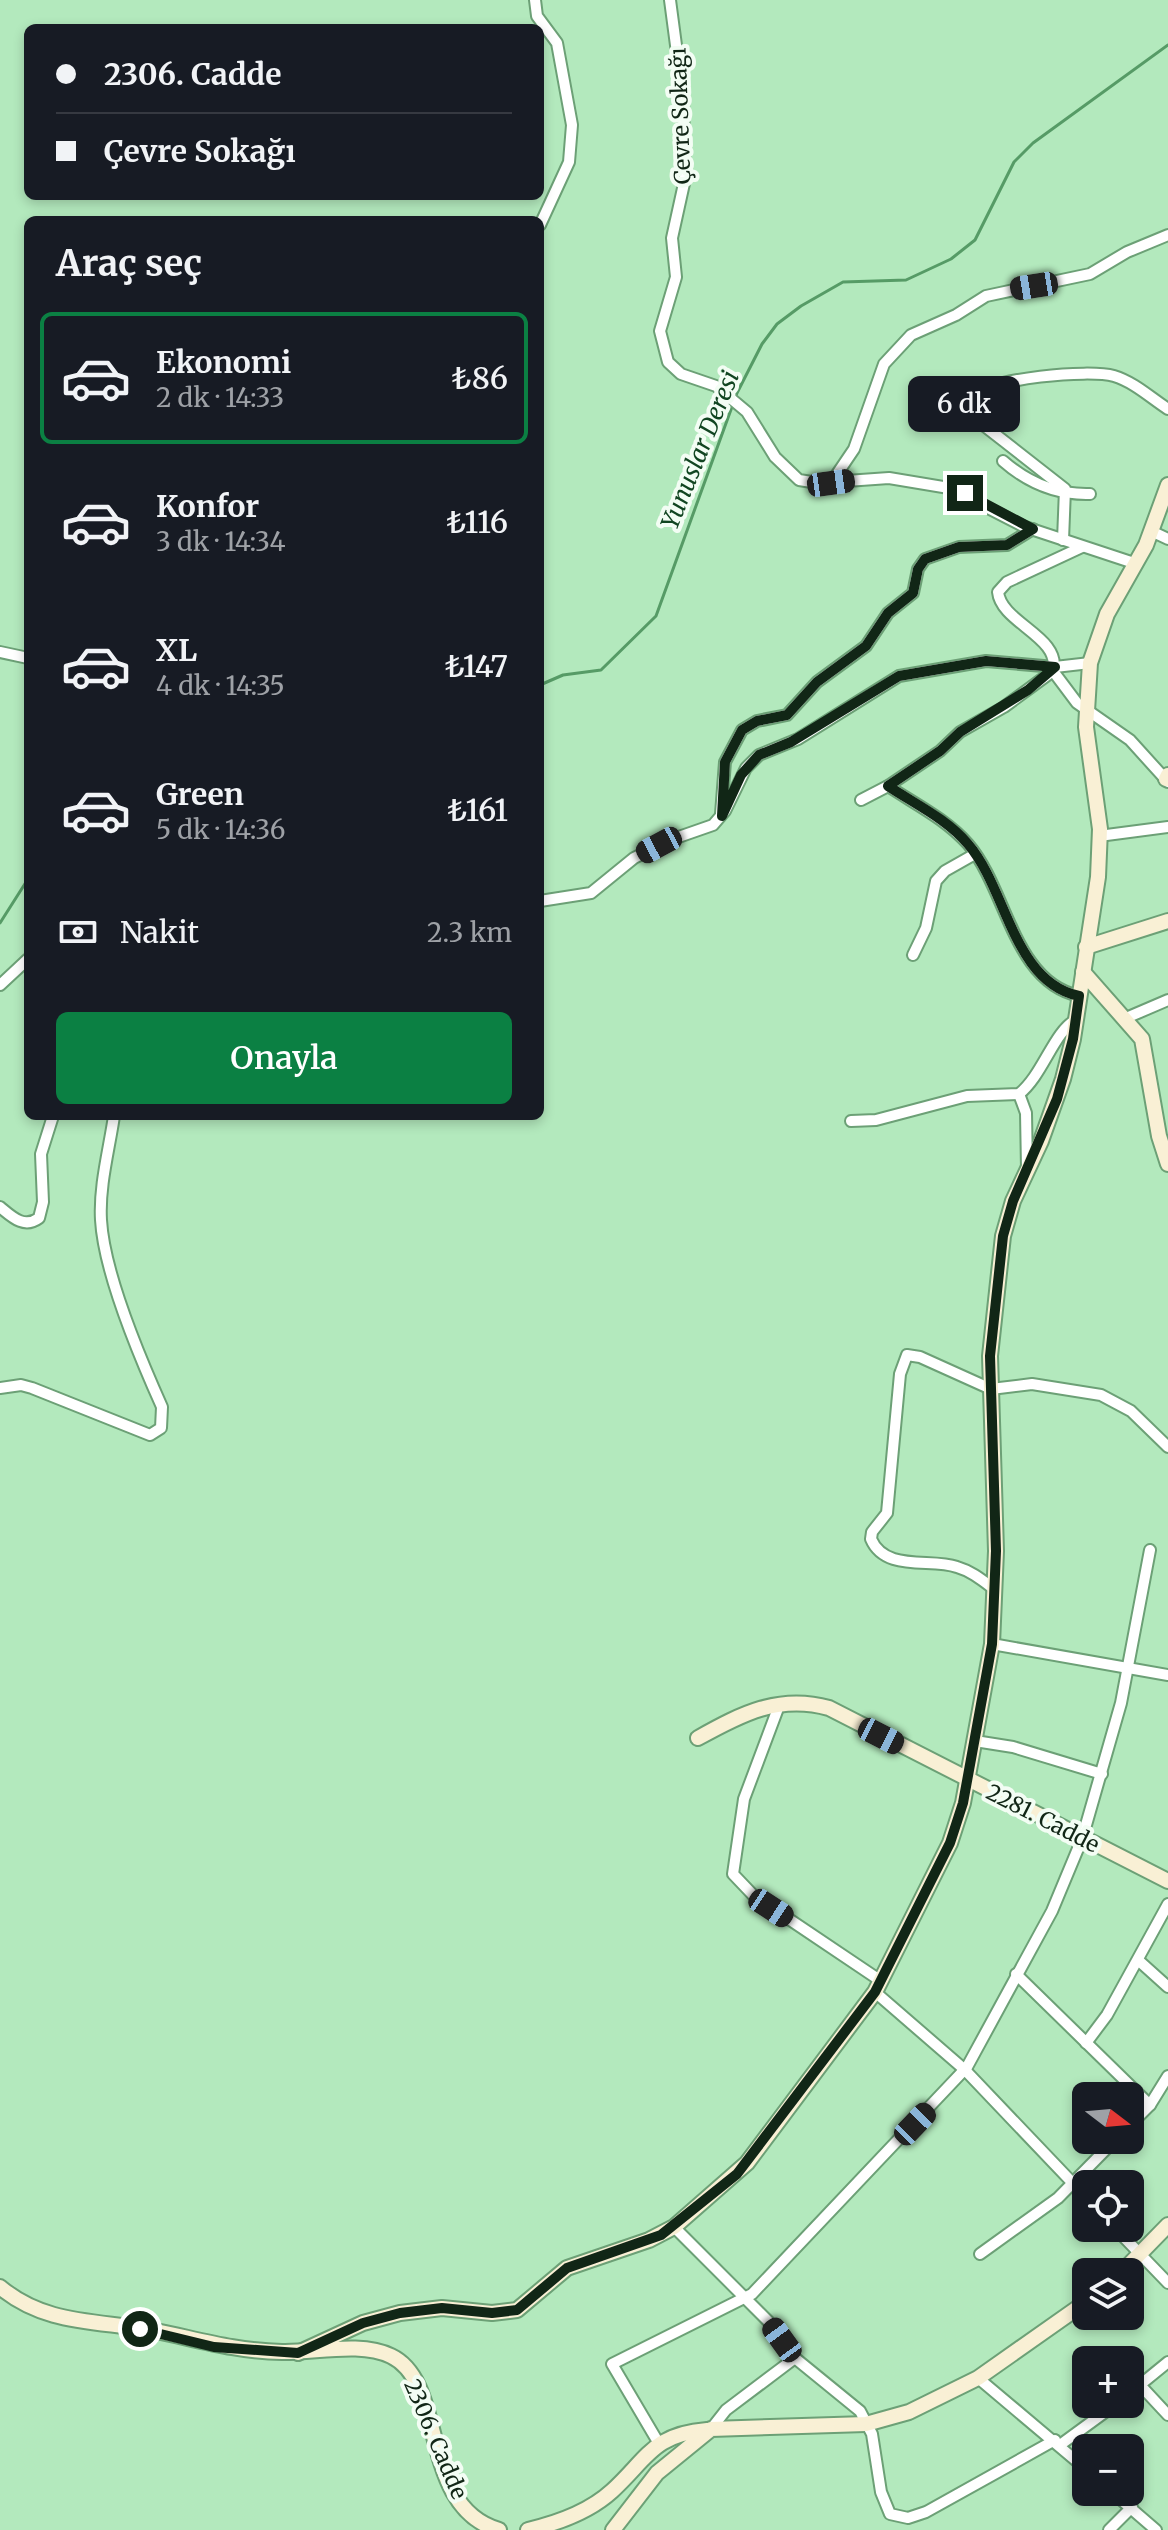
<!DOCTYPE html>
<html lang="tr">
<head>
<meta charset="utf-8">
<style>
	body { margin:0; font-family:Merriweather,serif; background:#20242c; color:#f1f3f6; height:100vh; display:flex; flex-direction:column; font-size:30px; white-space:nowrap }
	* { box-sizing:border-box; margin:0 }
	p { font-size:26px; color:#9ea1a6 }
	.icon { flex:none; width:44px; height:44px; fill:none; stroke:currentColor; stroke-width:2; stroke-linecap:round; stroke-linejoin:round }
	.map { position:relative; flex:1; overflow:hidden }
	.panel { position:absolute; left:24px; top:216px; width:520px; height:904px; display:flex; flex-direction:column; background:#171b24; border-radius:12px; box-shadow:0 4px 12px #0003 }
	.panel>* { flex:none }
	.banner { position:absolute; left:24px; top:24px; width:520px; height:176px; border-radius:12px; box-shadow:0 4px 12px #0003; display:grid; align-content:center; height:176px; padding:0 32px; background:#171b24 }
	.needle { width:52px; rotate:106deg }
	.tools { position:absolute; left:1072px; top:2082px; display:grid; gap:16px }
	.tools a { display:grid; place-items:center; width:72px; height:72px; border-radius:12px; background:#171b24; box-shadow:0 4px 12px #0003; font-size:40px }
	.end { position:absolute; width:36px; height:36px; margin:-18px; border:10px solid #112616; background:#fff; box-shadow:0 0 0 4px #fff }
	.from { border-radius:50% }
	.bubble { position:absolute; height:56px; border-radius:12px; background:#171b24; box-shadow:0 4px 12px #0003; font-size:26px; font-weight:600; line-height:56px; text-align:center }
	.car { position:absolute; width:24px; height:48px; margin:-24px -12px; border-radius:10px; box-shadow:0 0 6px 2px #0007; background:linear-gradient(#222 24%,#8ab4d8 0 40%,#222 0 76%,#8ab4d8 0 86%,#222 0) }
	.banner b { display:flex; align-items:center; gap:28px; height:76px; font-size:30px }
	.banner b+b { border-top:2px solid #363941 }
	.banner i { width:20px; height:20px; background:#f1f3f6 }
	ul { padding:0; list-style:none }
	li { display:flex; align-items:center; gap:24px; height:132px; margin:0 16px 12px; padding:0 16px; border:4px solid transparent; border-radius:12px }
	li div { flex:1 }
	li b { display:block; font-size:30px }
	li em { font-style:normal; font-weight:600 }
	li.active { border-color:#0b8043 }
	li>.icon { width:72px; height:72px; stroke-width:1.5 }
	h2 { padding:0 32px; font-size:36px; line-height:96px }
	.pay { display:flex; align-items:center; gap:20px; height:88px; padding:0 32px; font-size:30px }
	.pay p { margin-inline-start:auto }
	.button { display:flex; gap:16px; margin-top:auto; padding:16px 32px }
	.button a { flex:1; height:92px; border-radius:12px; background:#0b8043; color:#fff; font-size:32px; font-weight:600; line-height:92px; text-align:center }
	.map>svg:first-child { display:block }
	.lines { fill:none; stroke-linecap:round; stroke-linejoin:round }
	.stream { stroke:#569b66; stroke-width:3 }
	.street-casing { stroke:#6ca076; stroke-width:14 }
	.secondary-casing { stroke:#6ca076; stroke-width:18 }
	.street { stroke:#fff; stroke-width:10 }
	.secondary { stroke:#f9f0d5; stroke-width:14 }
	.route { stroke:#112616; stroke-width:10 }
	.labels { text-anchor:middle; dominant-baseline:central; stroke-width:8; stroke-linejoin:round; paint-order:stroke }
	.street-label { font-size:22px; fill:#112616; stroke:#f3fdf4 }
	.water-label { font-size:24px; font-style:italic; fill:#114521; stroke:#f3fdf4 }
</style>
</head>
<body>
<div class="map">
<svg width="1168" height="2530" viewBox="0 0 1168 2530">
	<rect width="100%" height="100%" fill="#b3e9bd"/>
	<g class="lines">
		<!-- stream -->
		<g class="stream">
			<path d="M540,685L563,675L601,670L656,616L737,393L762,344L777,324L801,306L843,282L906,280L951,259L975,240L1014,162L1033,143L1168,45"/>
			<path d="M0,923L28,879"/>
		</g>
		<!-- street casing -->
		<g class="street-casing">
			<g id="street">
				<path d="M535,0L537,16L557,43L572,125L569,162L540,225"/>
				<path d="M670,0L683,98L685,179L672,238L676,277L660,331L668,362L681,374L716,386L747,412L775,457L799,480L818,483L889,478L949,488L1025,527L1137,564"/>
				<path d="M1003,461C1028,483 1057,495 1090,494"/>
				<path d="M831,483L854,449L884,364L911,335L956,315L986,296L1090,274L1127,252L1168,235"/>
				<path d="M1151,531L1168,539"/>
				<path d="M1063,540L1065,489L973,417L969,408L972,396C990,378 1089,369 1114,376C1134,382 1151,398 1168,409"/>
				<path d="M0,652L28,658"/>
				<path d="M1053,671L1077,703L1130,740L1168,782"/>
				<path d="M888,786C915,804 946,819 968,844C1007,889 1013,982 1079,996"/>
				<path d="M861,800L888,786L940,751L960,732L1004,707L1053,671C1062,637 1001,623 998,592L1007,582L1082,547"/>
				<path d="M721,814L725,762L742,730L757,721L787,715L817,682L866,646L888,613L913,593L918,569L925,559L959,547L1007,545L1033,529"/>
				<path d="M1099,836L1168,827"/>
				<path d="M540,901L591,893L634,858L670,840L713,825L725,811L746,768L759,755L798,739L899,676L986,661L1055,667L1090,663"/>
				<path d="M913,955L926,928L936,881L945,871L975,854"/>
				<path d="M0,985L28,959"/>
				<path d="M1126,1018L1168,1000"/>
				<path d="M1019,1094L1026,1113L1027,1169"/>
				<path d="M851,1121L876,1120L967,1096L1019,1094C1043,1075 1054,1031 1076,1020"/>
				<path d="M0,1207C12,1217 24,1229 39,1218L43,1202L41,1154L53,1116"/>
				<path d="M0,1388L21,1385L32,1388L150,1435L161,1428L162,1407C140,1358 104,1273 101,1220C99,1186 109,1150 114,1116"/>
				<path d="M994,1589C982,1580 971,1571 957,1567C930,1558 885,1572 871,1539L872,1532L887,1513L900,1374L907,1355L920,1357L991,1389L1032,1384L1101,1395L1131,1411L1168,1447"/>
				<path d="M992,1644L1168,1675"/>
				<path d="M780,1703L744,1799L733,1874L753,1895L881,1981"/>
				<path d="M975,1741L1013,1747L1102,1774"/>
				<path d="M1138,1960L1168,1987"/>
				<path d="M1016,1974L1150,2105"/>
				<path d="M875,1992L965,2070L1086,2197"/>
				<path d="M1086,2043L1107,2015L1168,1904"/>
				<path d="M1130,2125L1150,2105L1168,2076"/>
				<path d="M674,2227L769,2322L795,2358L860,2411L872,2434L881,2492L890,2514L908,2518L926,2512L1055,2440"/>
				<path d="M1115,2228L1168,2283"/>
				<path d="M980,2254L1058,2198L1115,2140"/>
				<path d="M978,2378L1086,2469"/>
				<path d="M1140,2385L1168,2415"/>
				<path d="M1130,2393L1168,2362"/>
				<path d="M711,2429L726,2410L795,2358"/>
				<path d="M658,2442L612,2364L752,2294L967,2067L1052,1911L1082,1839L1121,1703L1150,1550"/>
				<path d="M1060,2445L1116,2404"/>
				<path d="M1112,2492L1156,2530"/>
				<path d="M1109,2530L1132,2507"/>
			</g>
		</g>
		<!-- secondary casing -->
		<g class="secondary-casing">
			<g id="secondary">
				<path d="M1166,779L1168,775"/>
				<path d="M1086,947L1168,921"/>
				<path d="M1083,972L1142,1039L1159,1136L1168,1164"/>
				<path d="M698,1738C741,1714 779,1694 829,1708L1168,1881"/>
				<path d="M1122,2272L1168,2225"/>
				<path d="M0,2287C46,2326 100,2320 156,2331C200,2340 235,2351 282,2352C314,2353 361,2341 391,2356C448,2383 418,2507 499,2530"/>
				<path d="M298,2353L363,2323L400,2313L442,2308L492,2313L517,2310L567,2268L649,2240L674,2227L747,2163L875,1992L950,1843L963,1803L992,1644L996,1551L990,1356L1003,1236L1013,1201L1041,1141L1063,1079L1073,1039L1098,877L1100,829L1086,727L1090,663L1107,614L1146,545L1168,485"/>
				<path d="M528,2530C558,2523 589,2512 612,2491C647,2459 653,2434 707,2430"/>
				<path d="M613,2530L657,2473L711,2429L866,2424L909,2412L978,2378L1086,2302"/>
			</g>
		</g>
		<!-- street -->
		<use href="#street" class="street"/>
		<!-- secondary -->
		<use href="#secondary" class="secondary"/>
	</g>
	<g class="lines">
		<!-- route -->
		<path class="route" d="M140,2329L214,2347L298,2353L363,2323L400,2313L442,2308L492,2313L517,2310L567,2268L661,2235L737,2174L875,1992L950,1843L963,1803L992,1644L996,1551L990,1356L1003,1236L1013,1201L1057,1099L1073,1039L1079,996C1013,982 1007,889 968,844C947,819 915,804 888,786L940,751L960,732L1028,690L1055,667L986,661L899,676L791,742L759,755L741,775L722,816L725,762L742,730L757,721L787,715L817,682L866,646L888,613L913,593L918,569L925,559L959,547L1007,545L1033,529L965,493"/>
	</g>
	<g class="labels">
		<!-- street labels -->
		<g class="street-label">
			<text transform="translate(680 116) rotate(-92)">Çevre Sokağı</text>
			<text transform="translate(1043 1818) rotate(27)">2281. Cadde</text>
			<text transform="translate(436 2439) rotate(67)">2306. Cadde</text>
		</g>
		<!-- water labels -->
		<g class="water-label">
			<text transform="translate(700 450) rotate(-68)">Yunuslar Deresi</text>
		</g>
	</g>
</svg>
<div class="tools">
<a><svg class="needle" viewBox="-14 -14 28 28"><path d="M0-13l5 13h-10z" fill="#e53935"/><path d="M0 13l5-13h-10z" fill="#9ea1a6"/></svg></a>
<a><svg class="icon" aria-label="locate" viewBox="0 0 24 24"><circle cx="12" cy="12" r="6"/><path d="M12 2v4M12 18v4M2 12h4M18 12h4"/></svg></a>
<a><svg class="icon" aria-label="layers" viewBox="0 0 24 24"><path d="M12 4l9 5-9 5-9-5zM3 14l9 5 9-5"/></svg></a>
<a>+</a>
<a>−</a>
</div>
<i class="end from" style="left:140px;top:2329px"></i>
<i class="end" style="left:965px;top:493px"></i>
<div class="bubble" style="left:908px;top:376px;width:112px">6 dk</div>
<i class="car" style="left:1034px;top:286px;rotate:261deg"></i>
<i class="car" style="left:831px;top:483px;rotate:82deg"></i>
<i class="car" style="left:659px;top:845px;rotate:242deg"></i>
<i class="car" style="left:881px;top:1736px;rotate:117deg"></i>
<i class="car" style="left:771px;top:1908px;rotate:123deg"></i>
<i class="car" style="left:915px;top:2124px;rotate:44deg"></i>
<i class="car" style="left:782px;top:2340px;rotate:324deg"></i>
<div class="banner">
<b><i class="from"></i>2306. Cadde</b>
<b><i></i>Çevre Sokağı</b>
</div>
<section class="panel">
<h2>Araç seç</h2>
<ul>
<li class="active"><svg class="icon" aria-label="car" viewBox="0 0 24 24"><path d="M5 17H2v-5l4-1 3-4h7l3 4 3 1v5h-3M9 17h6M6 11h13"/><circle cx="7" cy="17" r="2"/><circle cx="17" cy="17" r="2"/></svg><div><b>Ekonomi</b><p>2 dk · 14:33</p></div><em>₺86</em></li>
<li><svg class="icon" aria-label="car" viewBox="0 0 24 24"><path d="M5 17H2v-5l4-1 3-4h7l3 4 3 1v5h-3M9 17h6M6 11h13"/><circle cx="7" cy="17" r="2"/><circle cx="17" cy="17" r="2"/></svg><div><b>Konfor</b><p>3 dk · 14:34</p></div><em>₺116</em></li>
<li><svg class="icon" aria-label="car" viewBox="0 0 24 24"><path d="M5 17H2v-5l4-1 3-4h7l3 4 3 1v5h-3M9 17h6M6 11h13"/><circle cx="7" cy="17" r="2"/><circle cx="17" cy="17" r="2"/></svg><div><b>XL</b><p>4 dk · 14:35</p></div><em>₺147</em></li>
<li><svg class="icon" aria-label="car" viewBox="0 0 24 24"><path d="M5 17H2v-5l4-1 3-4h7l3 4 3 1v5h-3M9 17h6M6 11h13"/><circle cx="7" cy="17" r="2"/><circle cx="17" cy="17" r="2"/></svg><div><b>Green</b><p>5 dk · 14:36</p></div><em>₺161</em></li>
</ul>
<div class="pay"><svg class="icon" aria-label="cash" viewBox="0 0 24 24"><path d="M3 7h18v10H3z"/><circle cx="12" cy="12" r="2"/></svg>Nakit<p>2.3 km</p></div>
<div class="button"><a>Onayla</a></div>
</section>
</div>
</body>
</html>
